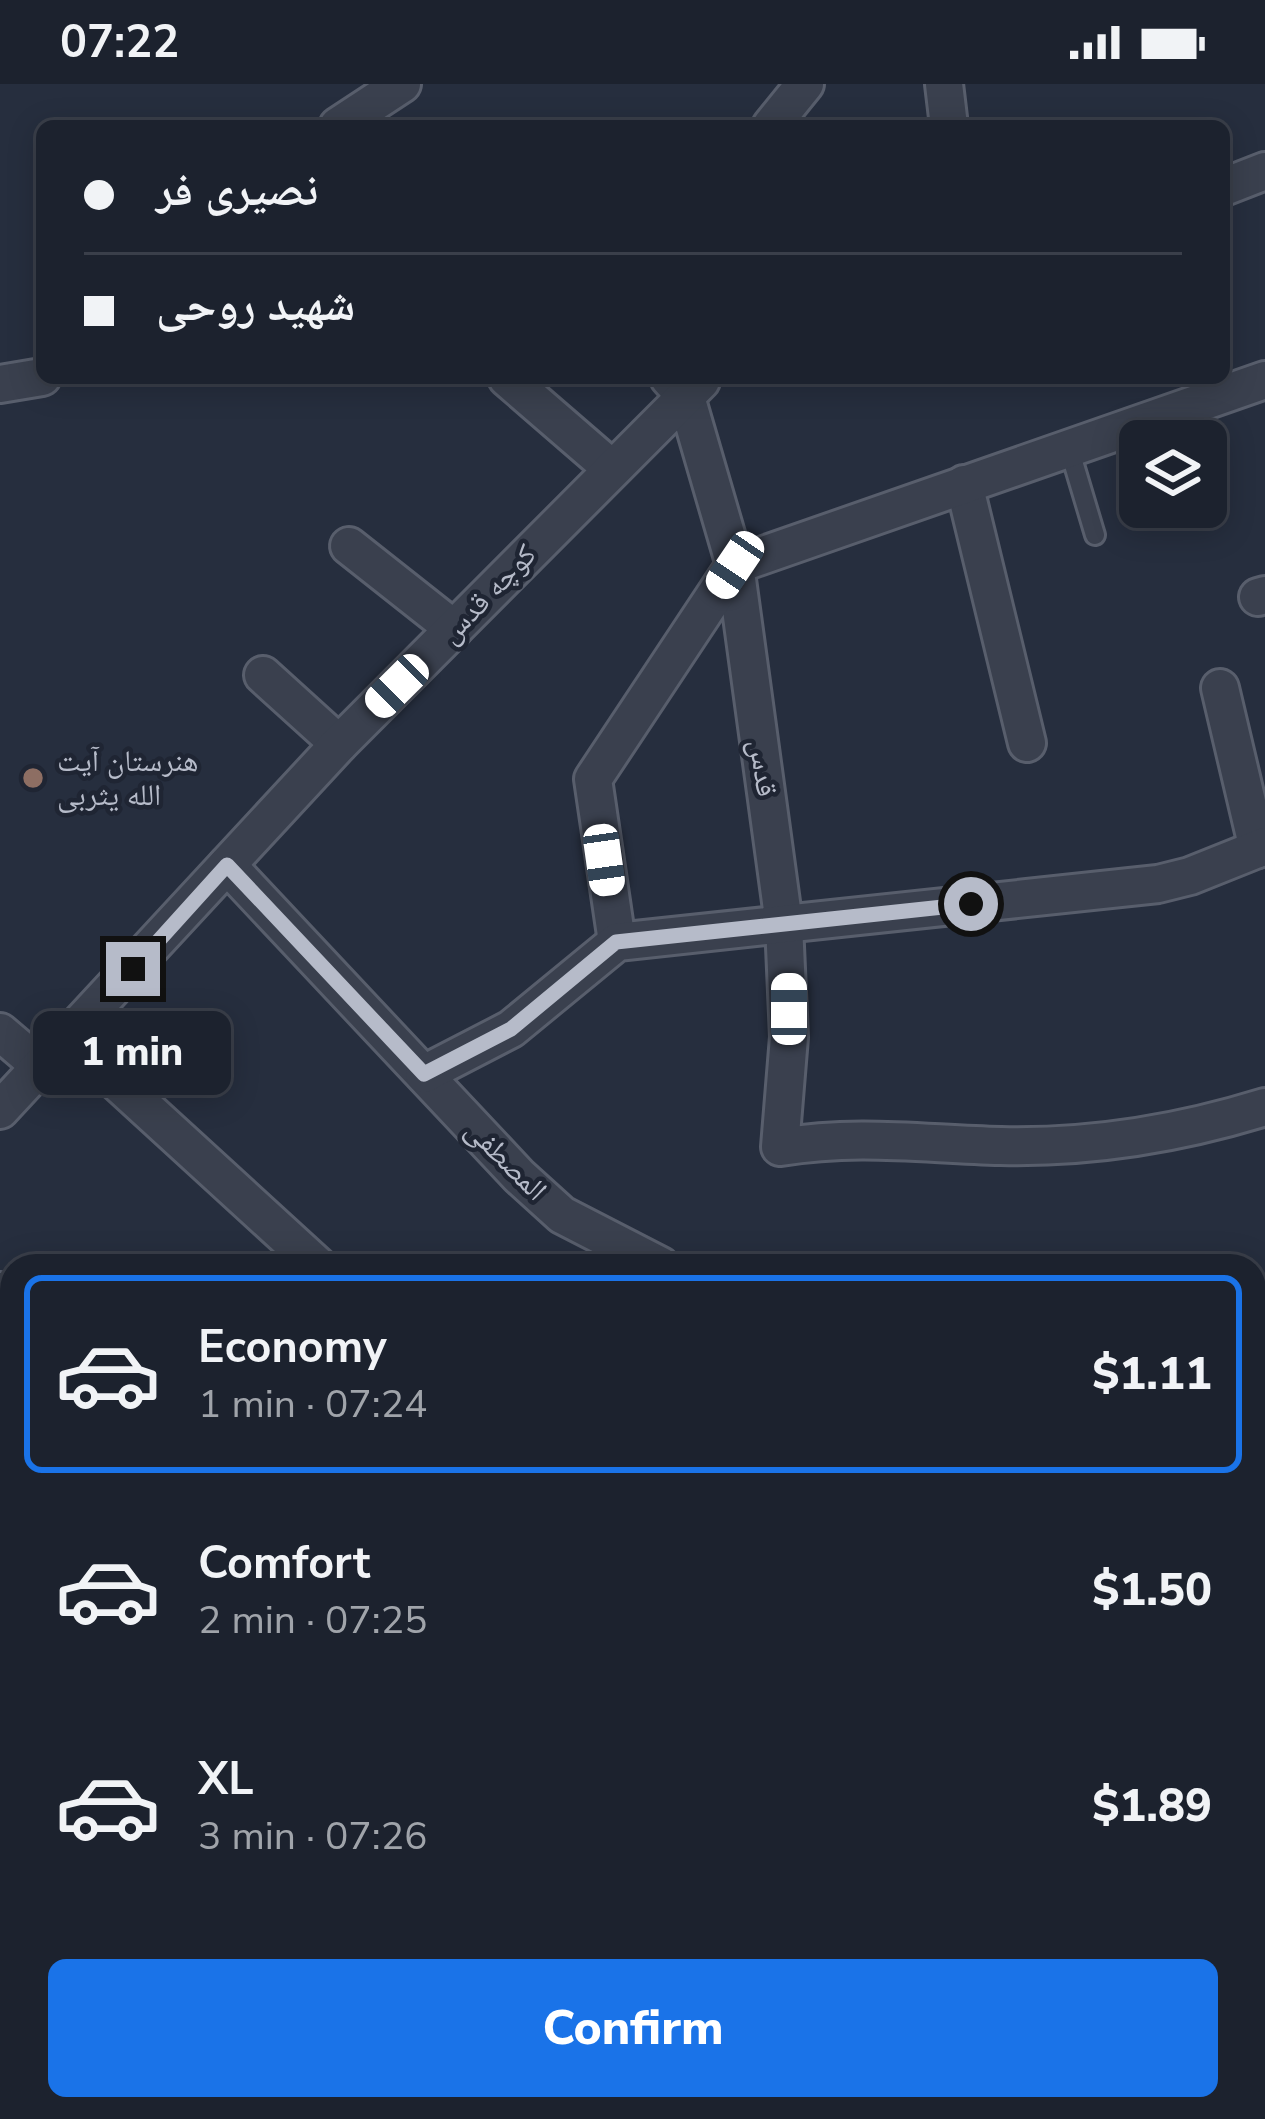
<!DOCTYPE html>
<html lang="en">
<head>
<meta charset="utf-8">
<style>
	body { margin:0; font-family:"Nunito Sans","Noto Naskh Arabic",sans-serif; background:#252a36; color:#f1f3f6; height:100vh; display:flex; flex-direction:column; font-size:45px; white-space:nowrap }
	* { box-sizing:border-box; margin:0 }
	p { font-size:39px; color:#a0a4aa }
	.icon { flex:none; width:66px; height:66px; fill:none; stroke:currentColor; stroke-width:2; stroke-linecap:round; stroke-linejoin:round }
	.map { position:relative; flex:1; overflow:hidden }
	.drawer { position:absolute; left:0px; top:1170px; width:1266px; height:867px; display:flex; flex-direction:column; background:#1c222e; border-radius:36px 36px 0 0; box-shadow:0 6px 30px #0003,0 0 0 3px #3a3f4a }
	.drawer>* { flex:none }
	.top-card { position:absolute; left:36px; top:36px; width:1194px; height:264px; border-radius:18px; box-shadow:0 6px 30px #0003,0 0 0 3px #3a3f4a; display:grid; align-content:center; height:264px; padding:0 48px; background:#1c222e }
	.buttons { position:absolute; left:1119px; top:336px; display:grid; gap:24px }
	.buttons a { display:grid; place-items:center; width:108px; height:108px; border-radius:18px; background:#1c222e; box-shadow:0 6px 30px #0003,0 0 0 3px #3a3f4a; font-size:60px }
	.end { position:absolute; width:54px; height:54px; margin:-27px; border:15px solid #b6bbc9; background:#111; box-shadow:0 0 0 6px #111 }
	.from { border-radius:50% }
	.bubble { position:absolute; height:84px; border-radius:18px; background:#1c222e; box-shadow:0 6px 30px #0003,0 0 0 3px #3a3f4a; font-size:39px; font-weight:800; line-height:84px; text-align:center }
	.car { position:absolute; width:36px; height:72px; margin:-36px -18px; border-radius:15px; box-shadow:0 0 9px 3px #0007; background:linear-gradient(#fff 24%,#345 0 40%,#fff 0 76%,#345 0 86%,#fff 0) }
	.top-card b { display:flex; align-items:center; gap:42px; height:114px; font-size:45px }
	.top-card b+b { border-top:3px solid #3a3f4a }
	.top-card i { width:30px; height:30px; background:#f1f3f6 }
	ul { padding:21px 0 0; list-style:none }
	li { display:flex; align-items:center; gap:36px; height:198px; margin:0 24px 18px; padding:0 24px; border:6px solid transparent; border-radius:18px }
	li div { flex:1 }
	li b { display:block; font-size:45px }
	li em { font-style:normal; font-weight:800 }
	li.current { border-color:#1a73e8 }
	li>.icon { width:108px; height:108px; stroke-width:1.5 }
	.primary-button { display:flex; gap:24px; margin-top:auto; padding:24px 48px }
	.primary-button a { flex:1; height:138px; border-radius:18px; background:#1a73e8; color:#fff; font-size:48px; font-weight:800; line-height:138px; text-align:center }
	.status { display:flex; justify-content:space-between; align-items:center; height:84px; padding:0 60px; background:#1c222e; direction:ltr }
	.status svg { height:33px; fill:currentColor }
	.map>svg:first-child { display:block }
	.green { fill:#283a3f }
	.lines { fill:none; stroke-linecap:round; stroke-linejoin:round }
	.lane-casing { stroke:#585e6c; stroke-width:24 }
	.street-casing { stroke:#585e6c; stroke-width:42 }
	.lane { stroke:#3a404e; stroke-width:18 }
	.street { stroke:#3a404e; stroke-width:36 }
	.route { stroke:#b6bbc9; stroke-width:15 }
	.education-dot { fill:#8d6e63; stroke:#1f2533; stroke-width:4.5 }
	.labels { text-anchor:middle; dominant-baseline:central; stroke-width:9; stroke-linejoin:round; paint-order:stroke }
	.street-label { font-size:30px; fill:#b6bbc9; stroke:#1f2533 }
	.poi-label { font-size:30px; fill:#b6bbc9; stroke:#1f2533; text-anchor:start }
</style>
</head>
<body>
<div class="status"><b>07:22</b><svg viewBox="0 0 49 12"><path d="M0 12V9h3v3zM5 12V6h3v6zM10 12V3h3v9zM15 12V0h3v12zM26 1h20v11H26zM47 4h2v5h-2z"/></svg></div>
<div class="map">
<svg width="1265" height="2035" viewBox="0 0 1265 2035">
	<rect width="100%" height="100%" fill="#262e3e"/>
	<!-- green -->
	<path class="green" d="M1259,1526L1265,1535V2035H1174L1171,2025H1254V1544Z"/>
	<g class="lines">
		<!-- lane casing -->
		<g class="lane-casing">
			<g id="lane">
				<path d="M1069,364L1095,451"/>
				<path d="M0,1484L12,1493"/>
			</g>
		</g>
		<!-- street casing -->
		<g class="street-casing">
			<g id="street">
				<path d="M944,0L949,42"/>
				<path d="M338,42L402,0"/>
				<path d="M771,42L805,0"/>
				<path d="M1224,103L1265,87"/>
				<path d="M507,294L611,384"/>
				<path d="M669,294L686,313L735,481L784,840L789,953L780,1063C860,1050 922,1060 1001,1062C1093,1064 1178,1050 1265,1023"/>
				<path d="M0,300L42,293"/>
				<path d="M964,400L1027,659"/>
				<path d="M349,462L454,545"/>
				<path d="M1258,513L1265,511"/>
				<path d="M263,591L339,660"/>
				<path d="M1220,604L1258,765"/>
				<path d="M227,781L519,1092L562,1131L661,1182"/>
				<path d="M617,858L593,695L735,481L1265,296"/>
				<path d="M0,948L40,982"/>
				<path d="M70,955L318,1182"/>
				<path d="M424,990L511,945L617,858L1158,800L1190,792L1265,762"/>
				<path d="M0,1026L339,660L701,297"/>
				<path d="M0,1207L12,1218"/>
				<path d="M1254,1484L1265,1490"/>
				<path d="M0,1707L12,1683"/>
				<path d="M0,1972L12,1979"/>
				<path d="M92,2025L109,2035"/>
				<path d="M226,2025L249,2035"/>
				<path d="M1007,2025L1031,2035"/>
				<path d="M1144,2025L1147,2035"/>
				<path d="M137,2035L142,2025"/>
				<path d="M700,2035L705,2025"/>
			</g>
		</g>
		<!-- lane -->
		<use href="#lane" class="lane"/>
		<!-- street -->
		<use href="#street" class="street"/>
	</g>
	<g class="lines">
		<!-- route -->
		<path class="route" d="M133,885L227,781L424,990L511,945L616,858L971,820"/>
	</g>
	<!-- markers -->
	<circle class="education-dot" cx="33" cy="694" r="12"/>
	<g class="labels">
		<!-- street labels -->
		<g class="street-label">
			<text transform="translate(488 510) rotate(-46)">کوچه قدس</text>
			<text transform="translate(763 684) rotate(82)">قدس</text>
			<text transform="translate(506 1076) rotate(45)">المصطفی</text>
		</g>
		<!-- poi labels -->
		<g class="poi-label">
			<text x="57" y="677">هنرستان آیت<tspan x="57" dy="34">الله یثربی</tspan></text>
		</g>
	</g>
</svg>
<div class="buttons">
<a><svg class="icon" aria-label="layers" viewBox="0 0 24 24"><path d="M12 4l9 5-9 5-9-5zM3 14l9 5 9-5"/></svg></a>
</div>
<i class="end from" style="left:971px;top:820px"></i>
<i class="end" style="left:133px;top:885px"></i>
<div class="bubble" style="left:33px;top:927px;width:198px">1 min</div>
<i class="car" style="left:735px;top:481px;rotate:214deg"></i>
<i class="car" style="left:397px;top:602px;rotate:225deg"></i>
<i class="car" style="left:604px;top:776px;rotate:172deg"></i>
<i class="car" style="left:789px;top:925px;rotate:0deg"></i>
<div class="top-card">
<b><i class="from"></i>نصیری فر</b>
<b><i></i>شهید روحی</b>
</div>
<section class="drawer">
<ul>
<li class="current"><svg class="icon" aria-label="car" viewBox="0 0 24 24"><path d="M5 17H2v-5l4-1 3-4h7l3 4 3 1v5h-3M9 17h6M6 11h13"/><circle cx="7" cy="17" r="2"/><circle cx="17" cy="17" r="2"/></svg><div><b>Economy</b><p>1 min · 07:24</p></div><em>$1.11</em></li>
<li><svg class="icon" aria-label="car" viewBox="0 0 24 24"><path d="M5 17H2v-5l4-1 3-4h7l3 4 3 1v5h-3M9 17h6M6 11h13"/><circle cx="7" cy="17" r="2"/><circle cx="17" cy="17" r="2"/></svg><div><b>Comfort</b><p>2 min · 07:25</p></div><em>$1.50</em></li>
<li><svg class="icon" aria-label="car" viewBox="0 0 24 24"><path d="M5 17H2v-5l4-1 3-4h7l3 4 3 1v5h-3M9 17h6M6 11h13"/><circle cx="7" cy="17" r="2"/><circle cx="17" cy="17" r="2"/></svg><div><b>XL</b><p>3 min · 07:26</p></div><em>$1.89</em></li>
</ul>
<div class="primary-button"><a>Confirm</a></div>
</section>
</div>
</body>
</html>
